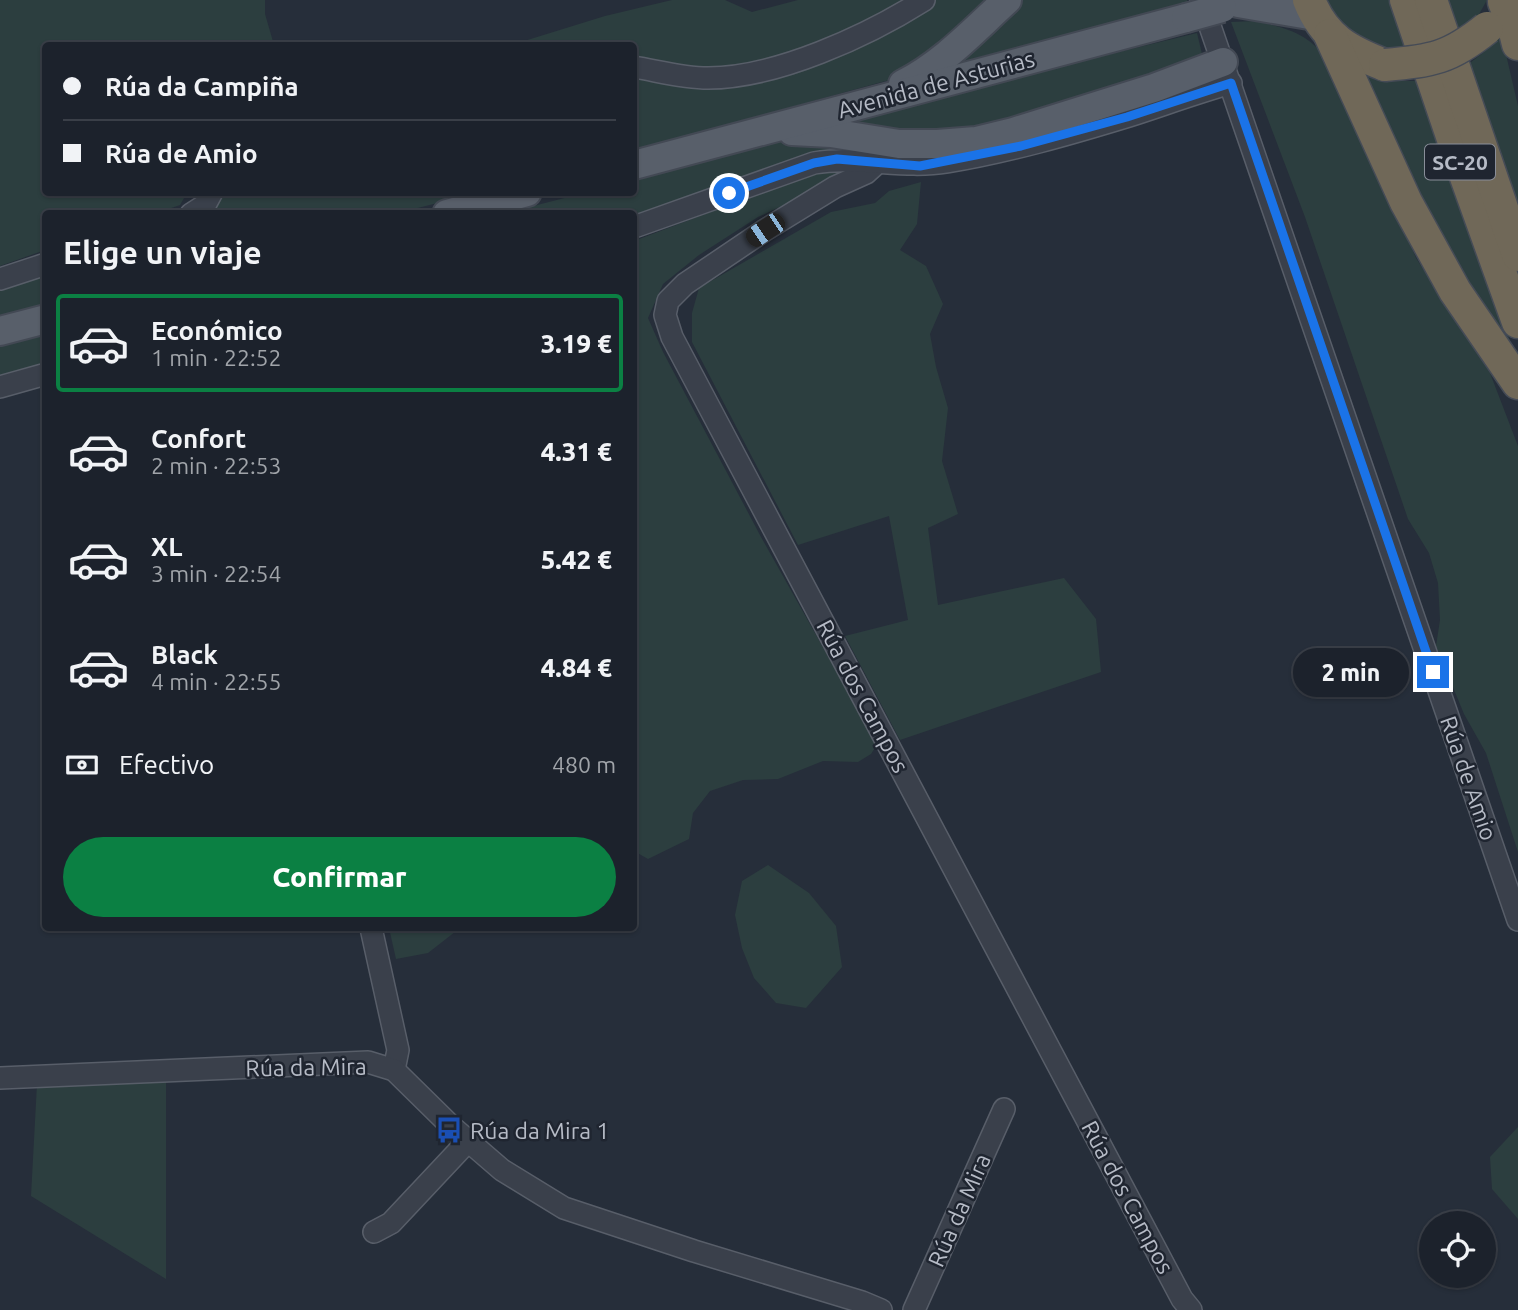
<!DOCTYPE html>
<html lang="es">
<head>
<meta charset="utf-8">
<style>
	body { margin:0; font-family:Ubuntu,sans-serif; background:#252a34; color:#f1f3f6; height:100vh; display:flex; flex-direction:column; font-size:26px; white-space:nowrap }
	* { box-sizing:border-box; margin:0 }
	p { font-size:23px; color:#a0a4a9 }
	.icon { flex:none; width:38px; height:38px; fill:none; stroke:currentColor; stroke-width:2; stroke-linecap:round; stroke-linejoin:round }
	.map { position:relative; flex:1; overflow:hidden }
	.panel { position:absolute; left:42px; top:210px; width:595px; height:721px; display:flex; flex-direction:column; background:#1c222c; border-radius:7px; box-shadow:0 2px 5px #0004,0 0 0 2px #3a3f48 }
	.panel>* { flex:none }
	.banner { position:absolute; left:42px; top:42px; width:595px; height:154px; border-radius:7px; box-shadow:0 2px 5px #0004,0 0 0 2px #3a3f48; display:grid; align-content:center; height:154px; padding:0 21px; background:#1c222c }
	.controls { position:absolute; left:1419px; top:1211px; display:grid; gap:14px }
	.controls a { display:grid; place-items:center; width:77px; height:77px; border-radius:50%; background:#1c222c; box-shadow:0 2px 5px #0004,0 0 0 2px #3a3f48; font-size:35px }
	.end { position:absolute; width:32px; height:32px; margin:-16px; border:9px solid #1a73e8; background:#fff; box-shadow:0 0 0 4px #fff }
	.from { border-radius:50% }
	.bubble { position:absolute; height:49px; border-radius:24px; background:#1c222c; box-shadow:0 2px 5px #0004,0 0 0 2px #3a3f48; font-size:23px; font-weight:800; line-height:49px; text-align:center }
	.car { position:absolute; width:21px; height:42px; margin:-21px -10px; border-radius:9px; box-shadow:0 0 5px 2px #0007; background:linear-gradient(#222 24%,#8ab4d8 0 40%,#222 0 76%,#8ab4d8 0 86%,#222 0) }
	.banner b { display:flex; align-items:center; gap:24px; height:66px; font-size:26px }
	.banner b+b { border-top:2px solid #3a3f48 }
	.banner i { width:18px; height:18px; background:#f1f3f6 }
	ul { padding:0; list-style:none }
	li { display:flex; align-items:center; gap:21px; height:98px; margin:0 14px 10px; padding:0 7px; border:4px solid transparent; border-radius:7px }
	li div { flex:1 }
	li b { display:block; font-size:26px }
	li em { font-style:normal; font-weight:800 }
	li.selected { border-color:#0b8043 }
	li>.icon { width:63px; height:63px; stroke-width:1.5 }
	h2 { padding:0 21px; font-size:32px; line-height:84px }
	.pay { display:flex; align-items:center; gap:18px; height:77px; padding:0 21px; font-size:26px }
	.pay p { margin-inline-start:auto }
	.button { display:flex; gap:14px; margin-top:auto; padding:14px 21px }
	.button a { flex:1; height:80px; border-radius:42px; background:#0b8043; color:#fff; font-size:28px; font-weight:800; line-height:80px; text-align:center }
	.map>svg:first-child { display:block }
	.green { fill:#2c3e3f }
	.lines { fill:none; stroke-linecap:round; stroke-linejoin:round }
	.minor-casing { stroke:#585e69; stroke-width:24 }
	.major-casing { stroke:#434954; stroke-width:32 }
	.highway-casing { stroke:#454b56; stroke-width:35 }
	.minor { stroke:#3a404b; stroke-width:21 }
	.major { stroke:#585f6a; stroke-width:28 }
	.highway { stroke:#706858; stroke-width:32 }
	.major-bridge-casing { stroke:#434954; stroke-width:32; stroke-linecap:butt }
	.highway-bridge-casing { stroke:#454b56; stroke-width:35; stroke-linecap:butt }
	.major-bridge { stroke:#585f6a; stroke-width:28 }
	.highway-bridge { stroke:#706858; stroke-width:32 }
	.route { stroke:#1a73e8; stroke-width:9 }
	.labels { text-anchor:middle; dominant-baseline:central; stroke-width:5; stroke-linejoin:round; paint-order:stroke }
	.shield { fill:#1f2530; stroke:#898e99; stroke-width:2 }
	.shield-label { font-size:21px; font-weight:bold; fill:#b6bbc6 }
	.street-label { font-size:23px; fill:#b6bbc6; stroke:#1f2530 }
	.poi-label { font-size:23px; fill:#b6bbc6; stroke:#1f2530; text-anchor:start }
</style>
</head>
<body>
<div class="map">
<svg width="1518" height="1310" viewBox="0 0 1518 1310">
	<rect width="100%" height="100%" fill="#262e3a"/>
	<!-- green -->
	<g class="green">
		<path d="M0,0H265V14L274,45L46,46V192L187,193L180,205L157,213L46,214L45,250L0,266Z"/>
		<path d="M672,0H725L752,12L798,0H1187L1188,4L878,83L634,151V46H508L605,16Z"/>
		<path d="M1323,0H1392L1408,51C1363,48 1350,36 1323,0Z"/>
		<path d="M1441,0H1487L1478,16L1453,37Z"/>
		<path d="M1255,21C1292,29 1309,34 1332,65L1416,258L1490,373L1518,446V852L1486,753L1464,714L1436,646L1440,620L1438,583L1429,553L1408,519L1305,217L1231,22Z"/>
		<path d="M1197,33L1203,58L1015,123L943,135L831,122Z"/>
		<path d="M1501,33L1518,106V225L1466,66L1484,52Z"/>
		<path d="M1363,75L1395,81H1420L1502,320L1518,361V372L1417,191Z"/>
		<path d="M786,141L902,149L634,221V214H502L584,193L634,192V179L742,148Z"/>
		<path d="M821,170H859L758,217L699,255L663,284L648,318L663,352L761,537L834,667L880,740L871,754L858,762L823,761L778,779L743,780L710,791L693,813L689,839L648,859L634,851V241Z"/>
		<path d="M921,182L917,224L900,250L926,266L943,304L930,334L936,367L948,408L942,461L958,514L928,528L938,605L1064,578L1096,619L1101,672L900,740L845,636L908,620L889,516L798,545L692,342V313L699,288L831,212L875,203L889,191Z"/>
		<path d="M201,193H477L398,213L198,214Z"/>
		<path d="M45,271V306L0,318V286Z"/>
		<path d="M45,333V369L0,381V344Z"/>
		<path d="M768,865L809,893L836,926L842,967L806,1008L776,1003L754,978L742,948L735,915L742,881Z"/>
		<path d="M389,928H460L428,953L396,959Z"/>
		<path d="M166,1078V1279L31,1196L37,1084Z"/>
		<path d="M1518,1127V1219L1492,1189L1490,1157Z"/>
	</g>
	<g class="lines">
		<!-- minor casing -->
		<g class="minor-casing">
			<g id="minor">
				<path d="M1201,0L1518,920"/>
				<path d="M634,67C658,71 683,78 708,78C776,78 867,36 924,0"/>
				<path d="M877,163L866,173L835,187L765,230L685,284L668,301L665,315L672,337L1182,1299L1191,1310"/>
				<path d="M191,214L205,205L212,192"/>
				<path d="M634,227L814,163C859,156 903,169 947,162C1008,152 1070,134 1129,116C1163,105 1196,93 1231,83"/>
				<path d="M0,279L46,264"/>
				<path d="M0,387L46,374"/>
				<path d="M371,928L398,1050L394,1070"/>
				<path d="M0,1078L368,1062L394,1070L451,1126L502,1170L564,1208L694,1251L862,1302L881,1310"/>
				<path d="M374,1232L391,1223L468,1141"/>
				<path d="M914,1310L1004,1109"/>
			</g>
		</g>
		<!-- major casing -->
		<g class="major-casing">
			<g id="major">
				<path d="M1238,3L1315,16"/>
				<path d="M903,84C943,64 974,30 1007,0"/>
				<path d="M792,131L831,133L899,144H937L976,141L1013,132L1154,88L1223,62"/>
				<path d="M634,165L1186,18"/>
				<path d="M447,214L527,192"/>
				<path d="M0,331L46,319"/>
			</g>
		</g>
		<!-- highway casing -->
		<g class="highway-casing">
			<g id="highway">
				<path d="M1309,0C1324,38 1348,51 1385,65"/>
				<path d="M1406,0L1462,166L1518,322"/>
				<path d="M1431,0L1518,255"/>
				<path d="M1504,2L1513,24L1518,44"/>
				<path d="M1330,35L1406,202L1455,291L1518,383"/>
			</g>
		</g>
		<!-- minor -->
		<use href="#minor" class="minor"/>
		<!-- major -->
		<use href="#major" class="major"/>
		<!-- highway -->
		<use href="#highway" class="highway"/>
		<!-- major-bridge casing -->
		<g class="major-bridge-casing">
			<path id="major-bridge" d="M1186,18L1222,8"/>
		</g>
		<!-- highway-bridge casing -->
		<g class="highway-bridge-casing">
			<path id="highway-bridge" d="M1385,65C1432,61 1450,58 1487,28"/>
		</g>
		<!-- major-bridge -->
		<use href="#major-bridge" class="major-bridge"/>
		<!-- highway-bridge -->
		<use href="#highway-bridge" class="highway-bridge"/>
	</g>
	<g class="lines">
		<!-- route -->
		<path class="route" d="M729,193L814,163L837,159L920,166L1021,146L1127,117L1231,83L1433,672"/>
	</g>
	<!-- icons -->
	<defs>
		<g id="bus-bare" transform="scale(2.1)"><path d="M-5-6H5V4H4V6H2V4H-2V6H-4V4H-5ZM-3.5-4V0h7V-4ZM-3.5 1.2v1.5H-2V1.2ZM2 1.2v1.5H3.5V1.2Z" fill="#1a4fb4" stroke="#1f2530" stroke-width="2.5" paint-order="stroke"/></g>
	</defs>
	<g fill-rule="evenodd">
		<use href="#bus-bare" x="449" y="1130"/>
	</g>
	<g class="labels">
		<!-- shield labels -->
		<rect class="shield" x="1425" y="144.5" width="70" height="35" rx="5"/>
		<g class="shield-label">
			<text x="1460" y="162">SC-20</text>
		</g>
		<!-- street labels -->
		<g class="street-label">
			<text transform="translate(936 84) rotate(-15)">Avenida de Asturias</text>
			<text transform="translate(863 696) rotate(62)">Rúa dos Campos</text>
			<text transform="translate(1469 778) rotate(71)">Rúa de Amio</text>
			<text transform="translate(306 1067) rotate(-1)">Rúa da Mira</text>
			<text transform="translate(1128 1197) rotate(62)">Rúa dos Campos</text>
			<text transform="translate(959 1210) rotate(-66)">Rúa da Mira</text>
		</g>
		<!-- poi labels -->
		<g class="poi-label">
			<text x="470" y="1130">Rúa da Mira 1</text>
		</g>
	</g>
</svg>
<div class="controls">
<a><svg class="icon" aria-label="locate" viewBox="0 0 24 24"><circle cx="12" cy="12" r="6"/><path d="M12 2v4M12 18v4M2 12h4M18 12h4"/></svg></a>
</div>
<i class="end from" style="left:729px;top:193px"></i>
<i class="end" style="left:1433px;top:672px"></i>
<div class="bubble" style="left:1293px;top:648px;width:116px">2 min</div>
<i class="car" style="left:765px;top:230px;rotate:236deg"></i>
<div class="banner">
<b><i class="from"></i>Rúa da Campiña</b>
<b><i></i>Rúa de Amio</b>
</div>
<section class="panel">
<h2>Elige un viaje</h2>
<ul>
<li class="selected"><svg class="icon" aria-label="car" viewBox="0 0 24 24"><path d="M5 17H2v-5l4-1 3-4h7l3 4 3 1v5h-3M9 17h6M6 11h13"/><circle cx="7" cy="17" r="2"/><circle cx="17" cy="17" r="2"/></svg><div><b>Económico</b><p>1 min · 22:52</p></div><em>3.19 €</em></li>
<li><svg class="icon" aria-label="car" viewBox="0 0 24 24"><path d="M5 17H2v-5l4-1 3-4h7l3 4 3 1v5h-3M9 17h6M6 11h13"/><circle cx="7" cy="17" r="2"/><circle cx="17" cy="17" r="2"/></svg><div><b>Confort</b><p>2 min · 22:53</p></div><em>4.31 €</em></li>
<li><svg class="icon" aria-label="car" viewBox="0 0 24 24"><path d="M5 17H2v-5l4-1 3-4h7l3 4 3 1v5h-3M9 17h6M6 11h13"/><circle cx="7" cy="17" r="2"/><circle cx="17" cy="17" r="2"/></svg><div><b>XL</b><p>3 min · 22:54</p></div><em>5.42 €</em></li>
<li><svg class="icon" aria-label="car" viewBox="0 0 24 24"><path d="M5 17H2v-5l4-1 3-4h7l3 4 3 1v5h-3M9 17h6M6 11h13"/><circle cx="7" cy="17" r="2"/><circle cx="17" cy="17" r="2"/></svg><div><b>Black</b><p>4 min · 22:55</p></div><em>4.84 €</em></li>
</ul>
<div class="pay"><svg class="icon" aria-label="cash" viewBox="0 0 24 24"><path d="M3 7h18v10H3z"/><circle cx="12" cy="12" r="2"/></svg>Efectivo<p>480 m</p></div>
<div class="button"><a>Confirmar</a></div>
</section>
</div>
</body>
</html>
